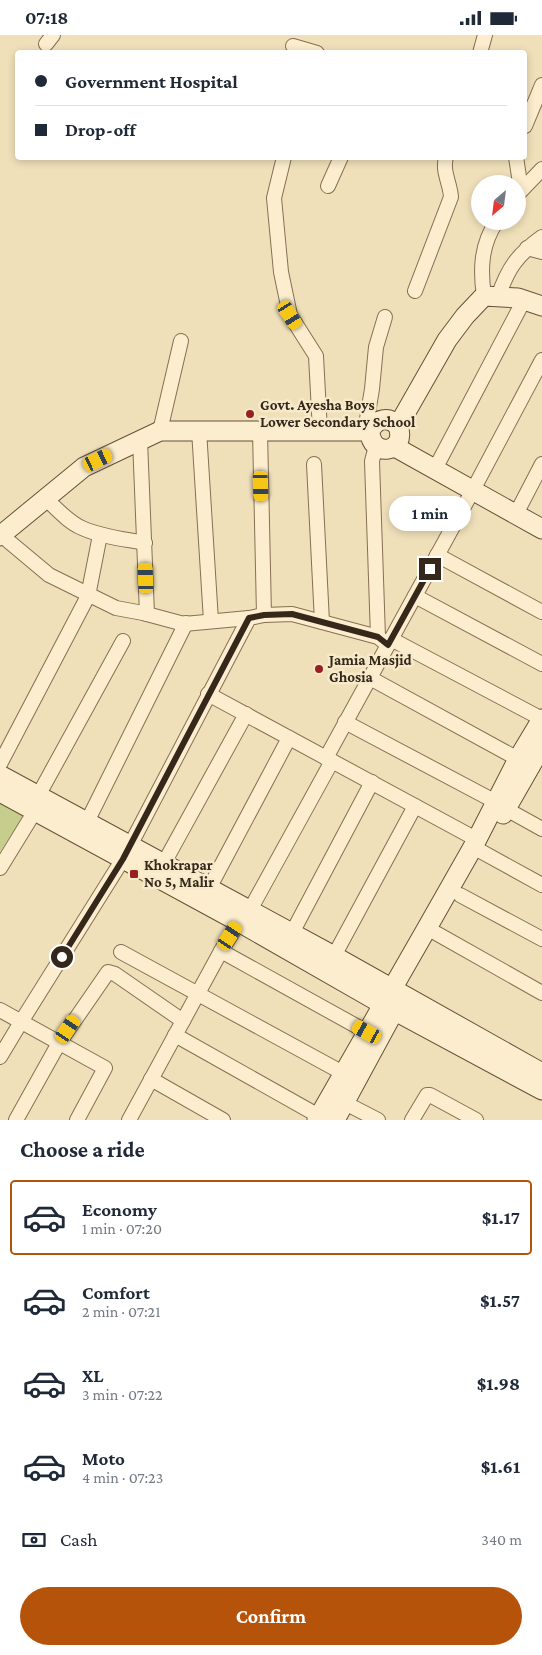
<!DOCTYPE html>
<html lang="en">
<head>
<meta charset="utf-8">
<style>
	body { margin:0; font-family:"Crimson Pro",serif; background:#f2f2f3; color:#1f2937; height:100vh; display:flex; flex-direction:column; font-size:19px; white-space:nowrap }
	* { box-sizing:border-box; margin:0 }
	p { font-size:16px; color:#747a83 }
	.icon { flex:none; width:28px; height:28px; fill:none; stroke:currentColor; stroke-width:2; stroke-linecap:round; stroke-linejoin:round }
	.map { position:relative; height:1085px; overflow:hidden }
	.side { display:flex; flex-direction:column; background:#fff; flex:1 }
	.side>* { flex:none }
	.hud { position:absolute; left:15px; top:15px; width:512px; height:110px; border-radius:5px; box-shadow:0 2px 8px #0003; display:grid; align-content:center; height:110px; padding:0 20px; background:#fff }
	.needle { width:32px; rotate:208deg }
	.fabs { position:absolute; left:471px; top:140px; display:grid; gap:10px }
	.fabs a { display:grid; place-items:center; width:55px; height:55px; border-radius:50%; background:#fff; box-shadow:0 2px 8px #0003; font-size:25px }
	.end { position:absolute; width:22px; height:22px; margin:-11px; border:6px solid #35271a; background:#fff; box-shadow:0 0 0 2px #fff }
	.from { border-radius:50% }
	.bubble { position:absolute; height:35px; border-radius:18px; background:#fff; box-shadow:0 2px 8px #0003; font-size:16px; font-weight:700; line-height:35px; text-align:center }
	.car { position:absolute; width:15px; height:30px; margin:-15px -8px; border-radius:6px; box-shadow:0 0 4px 1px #0007; background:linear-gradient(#f5c518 24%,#345 0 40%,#f5c518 0 76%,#345 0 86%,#f5c518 0) }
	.hud b { display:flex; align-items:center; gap:18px; height:48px; font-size:19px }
	.hud b+b { border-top:1px solid #e0e1e3 }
	.hud i { width:12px; height:12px; background:#1f2937 }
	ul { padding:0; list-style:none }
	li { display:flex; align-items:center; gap:15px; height:75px; margin:0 10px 8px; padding:0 10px; border:2px solid transparent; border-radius:5px }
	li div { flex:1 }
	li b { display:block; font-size:19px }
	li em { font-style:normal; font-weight:700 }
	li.selected { border-color:#b45309 }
	li>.icon { width:45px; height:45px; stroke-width:1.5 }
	h2 { padding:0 20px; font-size:22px; line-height:60px }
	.pay { display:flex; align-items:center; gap:12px; height:55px; padding:0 20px; font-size:19px }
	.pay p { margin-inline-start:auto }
	.cta { display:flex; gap:10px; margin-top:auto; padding:10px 20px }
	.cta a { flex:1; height:58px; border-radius:30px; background:#b45309; color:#fff; font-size:20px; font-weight:700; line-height:58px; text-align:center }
	.status { display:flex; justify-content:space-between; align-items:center; height:35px; padding:0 25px; background:#fff; direction:ltr }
	.status svg { height:14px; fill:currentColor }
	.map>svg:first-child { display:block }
	.green { fill:#c6ce8e }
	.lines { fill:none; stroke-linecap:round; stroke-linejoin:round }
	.street-casing { stroke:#876f53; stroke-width:16 }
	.secondary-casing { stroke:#695037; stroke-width:21 }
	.street { stroke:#fbedcd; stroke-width:14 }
	.secondary { stroke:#fbedcd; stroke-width:19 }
	.route { stroke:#35271a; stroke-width:6 }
	.poi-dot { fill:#992020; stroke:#f7eaca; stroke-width:2 }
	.labels { text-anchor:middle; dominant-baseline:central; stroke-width:5; stroke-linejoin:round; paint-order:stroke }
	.poi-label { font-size:15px; font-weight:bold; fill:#35271a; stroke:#f7eaca; text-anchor:start }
</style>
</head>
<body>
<div class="status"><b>07:18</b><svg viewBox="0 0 49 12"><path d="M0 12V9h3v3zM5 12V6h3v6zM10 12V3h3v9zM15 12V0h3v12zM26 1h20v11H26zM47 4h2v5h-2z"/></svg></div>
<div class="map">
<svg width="542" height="1085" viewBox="0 0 542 1085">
	<rect width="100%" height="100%" fill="#f0e0ba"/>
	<!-- green -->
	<path class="green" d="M0,762L26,776L0,817Z"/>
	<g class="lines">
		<!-- street casing -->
		<g class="street-casing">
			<g id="street">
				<path d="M46,9L53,0"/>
				<path d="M293,11L317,18"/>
				<path d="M480,18L485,0"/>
				<path d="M525,91L542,50"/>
				<path d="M284,122L274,163L281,237L290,280L316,321L320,396"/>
				<path d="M516,122L521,155"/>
				<path d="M328,151L341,122"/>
				<path d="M518,159L542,134"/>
				<path d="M527,213L542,217"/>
				<path d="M415,256L451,162C450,147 442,137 446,122"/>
				<path d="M484,261C480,234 481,209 497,186"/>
				<path d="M498,262C508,233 517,220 542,202"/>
				<path d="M199,395L211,586"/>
				<path d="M160,396L181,306"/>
				<path d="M260,396L264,580"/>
				<path d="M365,396L372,354L376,312L385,282"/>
				<path d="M140,405L147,579"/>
				<path d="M376,411L372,426L378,602"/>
				<path d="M314,429L322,587"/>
				<path d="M435,434L524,265"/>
				<path d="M45,463C57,474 68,487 82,493C102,502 124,504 145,508"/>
				<path d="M516,479L542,429"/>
				<path d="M1,500L49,540L116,573L143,578L184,589L249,583L264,580L292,579L378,602L388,610"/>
				<path d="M437,520L542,577"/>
				<path d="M415,561L542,629"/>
				<path d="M391,604L542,684"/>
				<path d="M370,643L518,724"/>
				<path d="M208,659L476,804"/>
				<path d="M345,687L496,767"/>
				<path d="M326,723L473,455L542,325"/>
				<path d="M0,729L88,561L100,500"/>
				<path d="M38,761L123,606"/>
				<path d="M506,774L542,794"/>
				<path d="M83,795L186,588"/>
				<path d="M473,812L542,850"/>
				<path d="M164,828L246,679"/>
				<path d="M0,833L35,776"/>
				<path d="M460,860L542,904"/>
				<path d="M205,861L289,703"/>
				<path d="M427,893L542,958"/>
				<path d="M292,898L372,747"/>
				<path d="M221,916L367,997"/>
				<path d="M121,917L343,1038"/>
				<path d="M334,921L415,771"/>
				<path d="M0,975L105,1033L77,1085"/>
				<path d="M175,1000L319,1081"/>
				<path d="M0,1022L21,987L123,824L249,583"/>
				<path d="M151,1044L223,1085"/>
				<path d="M345,1068L378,1085"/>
				<path d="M16,1085L59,1008L108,937L115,939L183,986"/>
				<path d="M129,1085L221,916L239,887L250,875L332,726"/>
				<path d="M412,1085L427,1060H430L476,1085"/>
			</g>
		</g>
		<!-- secondary casing -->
		<g class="secondary-casing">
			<g id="secondary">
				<path d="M398,391C389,381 376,383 370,396C370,423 408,419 398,391L447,305L465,281L484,261L518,263L542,271"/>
				<path d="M395,412L542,494"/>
				<path d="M0,501L84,432L160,396H370"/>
				<path d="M0,740L334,921L542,1038"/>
				<path d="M0,757L239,887L384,970L542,1055"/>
				<path d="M503,779L542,711"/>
				<path d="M317,1085L427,893L473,812L518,724L542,684"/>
				<path d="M335,1085L400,965"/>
			</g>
		</g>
		<!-- street -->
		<use href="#street" class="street"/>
		<!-- secondary -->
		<use href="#secondary" class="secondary"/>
	</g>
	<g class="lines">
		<!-- route -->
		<path class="route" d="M62,922L123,824L249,583L264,580L292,579L378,602L388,610L430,534"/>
	</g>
	<!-- markers -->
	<g class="poi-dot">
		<circle cx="250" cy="379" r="5"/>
		<circle cx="319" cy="634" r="5"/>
		<rect x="129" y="834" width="10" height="10" rx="2.5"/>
	</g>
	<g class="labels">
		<!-- poi labels -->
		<g class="poi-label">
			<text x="260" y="370">Govt. Ayesha Boys<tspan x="260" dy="17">Lower Secondary School</tspan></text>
			<text x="329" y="625">Jamia Masjid<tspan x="329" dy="17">Ghosia</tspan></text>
			<text x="144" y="830">Khokrapar<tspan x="144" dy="17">No 5, Malir</tspan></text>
		</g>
	</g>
</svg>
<div class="fabs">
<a><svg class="needle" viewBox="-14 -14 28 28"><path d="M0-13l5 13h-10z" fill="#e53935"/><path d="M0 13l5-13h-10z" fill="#747a83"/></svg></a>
</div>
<i class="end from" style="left:62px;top:922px"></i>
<i class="end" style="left:430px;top:534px"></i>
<div class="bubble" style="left:389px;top:461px;width:82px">1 min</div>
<i class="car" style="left:290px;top:280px;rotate:148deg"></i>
<i class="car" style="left:98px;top:425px;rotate:64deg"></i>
<i class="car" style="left:261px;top:451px;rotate:178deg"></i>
<i class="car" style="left:146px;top:543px;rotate:358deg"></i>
<i class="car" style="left:230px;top:901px;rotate:33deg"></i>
<i class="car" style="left:68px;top:994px;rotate:34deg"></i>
<i class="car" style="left:367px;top:997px;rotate:299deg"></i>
<div class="hud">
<b><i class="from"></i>Government Hospital</b>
<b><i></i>Drop-off</b>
</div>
</div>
<section class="side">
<h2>Choose a ride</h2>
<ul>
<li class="selected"><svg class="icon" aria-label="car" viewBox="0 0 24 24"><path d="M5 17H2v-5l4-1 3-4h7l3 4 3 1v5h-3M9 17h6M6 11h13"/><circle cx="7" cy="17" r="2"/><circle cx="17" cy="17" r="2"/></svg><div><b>Economy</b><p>1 min · 07:20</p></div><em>$1.17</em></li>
<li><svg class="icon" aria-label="car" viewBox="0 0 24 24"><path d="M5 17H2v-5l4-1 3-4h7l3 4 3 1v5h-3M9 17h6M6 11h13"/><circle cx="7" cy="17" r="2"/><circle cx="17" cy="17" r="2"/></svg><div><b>Comfort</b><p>2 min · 07:21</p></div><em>$1.57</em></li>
<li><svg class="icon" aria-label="car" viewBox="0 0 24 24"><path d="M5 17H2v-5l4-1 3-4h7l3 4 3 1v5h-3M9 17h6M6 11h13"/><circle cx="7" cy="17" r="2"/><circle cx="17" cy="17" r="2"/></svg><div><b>XL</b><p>3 min · 07:22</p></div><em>$1.98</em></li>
<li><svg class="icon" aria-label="car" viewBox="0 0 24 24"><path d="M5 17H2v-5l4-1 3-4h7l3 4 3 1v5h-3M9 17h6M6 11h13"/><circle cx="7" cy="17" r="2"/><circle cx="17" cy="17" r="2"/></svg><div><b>Moto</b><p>4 min · 07:23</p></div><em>$1.61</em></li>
</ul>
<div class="pay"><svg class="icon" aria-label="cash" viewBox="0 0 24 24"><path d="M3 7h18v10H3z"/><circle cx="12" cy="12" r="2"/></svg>Cash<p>340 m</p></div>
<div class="cta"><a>Confirm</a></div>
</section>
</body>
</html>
